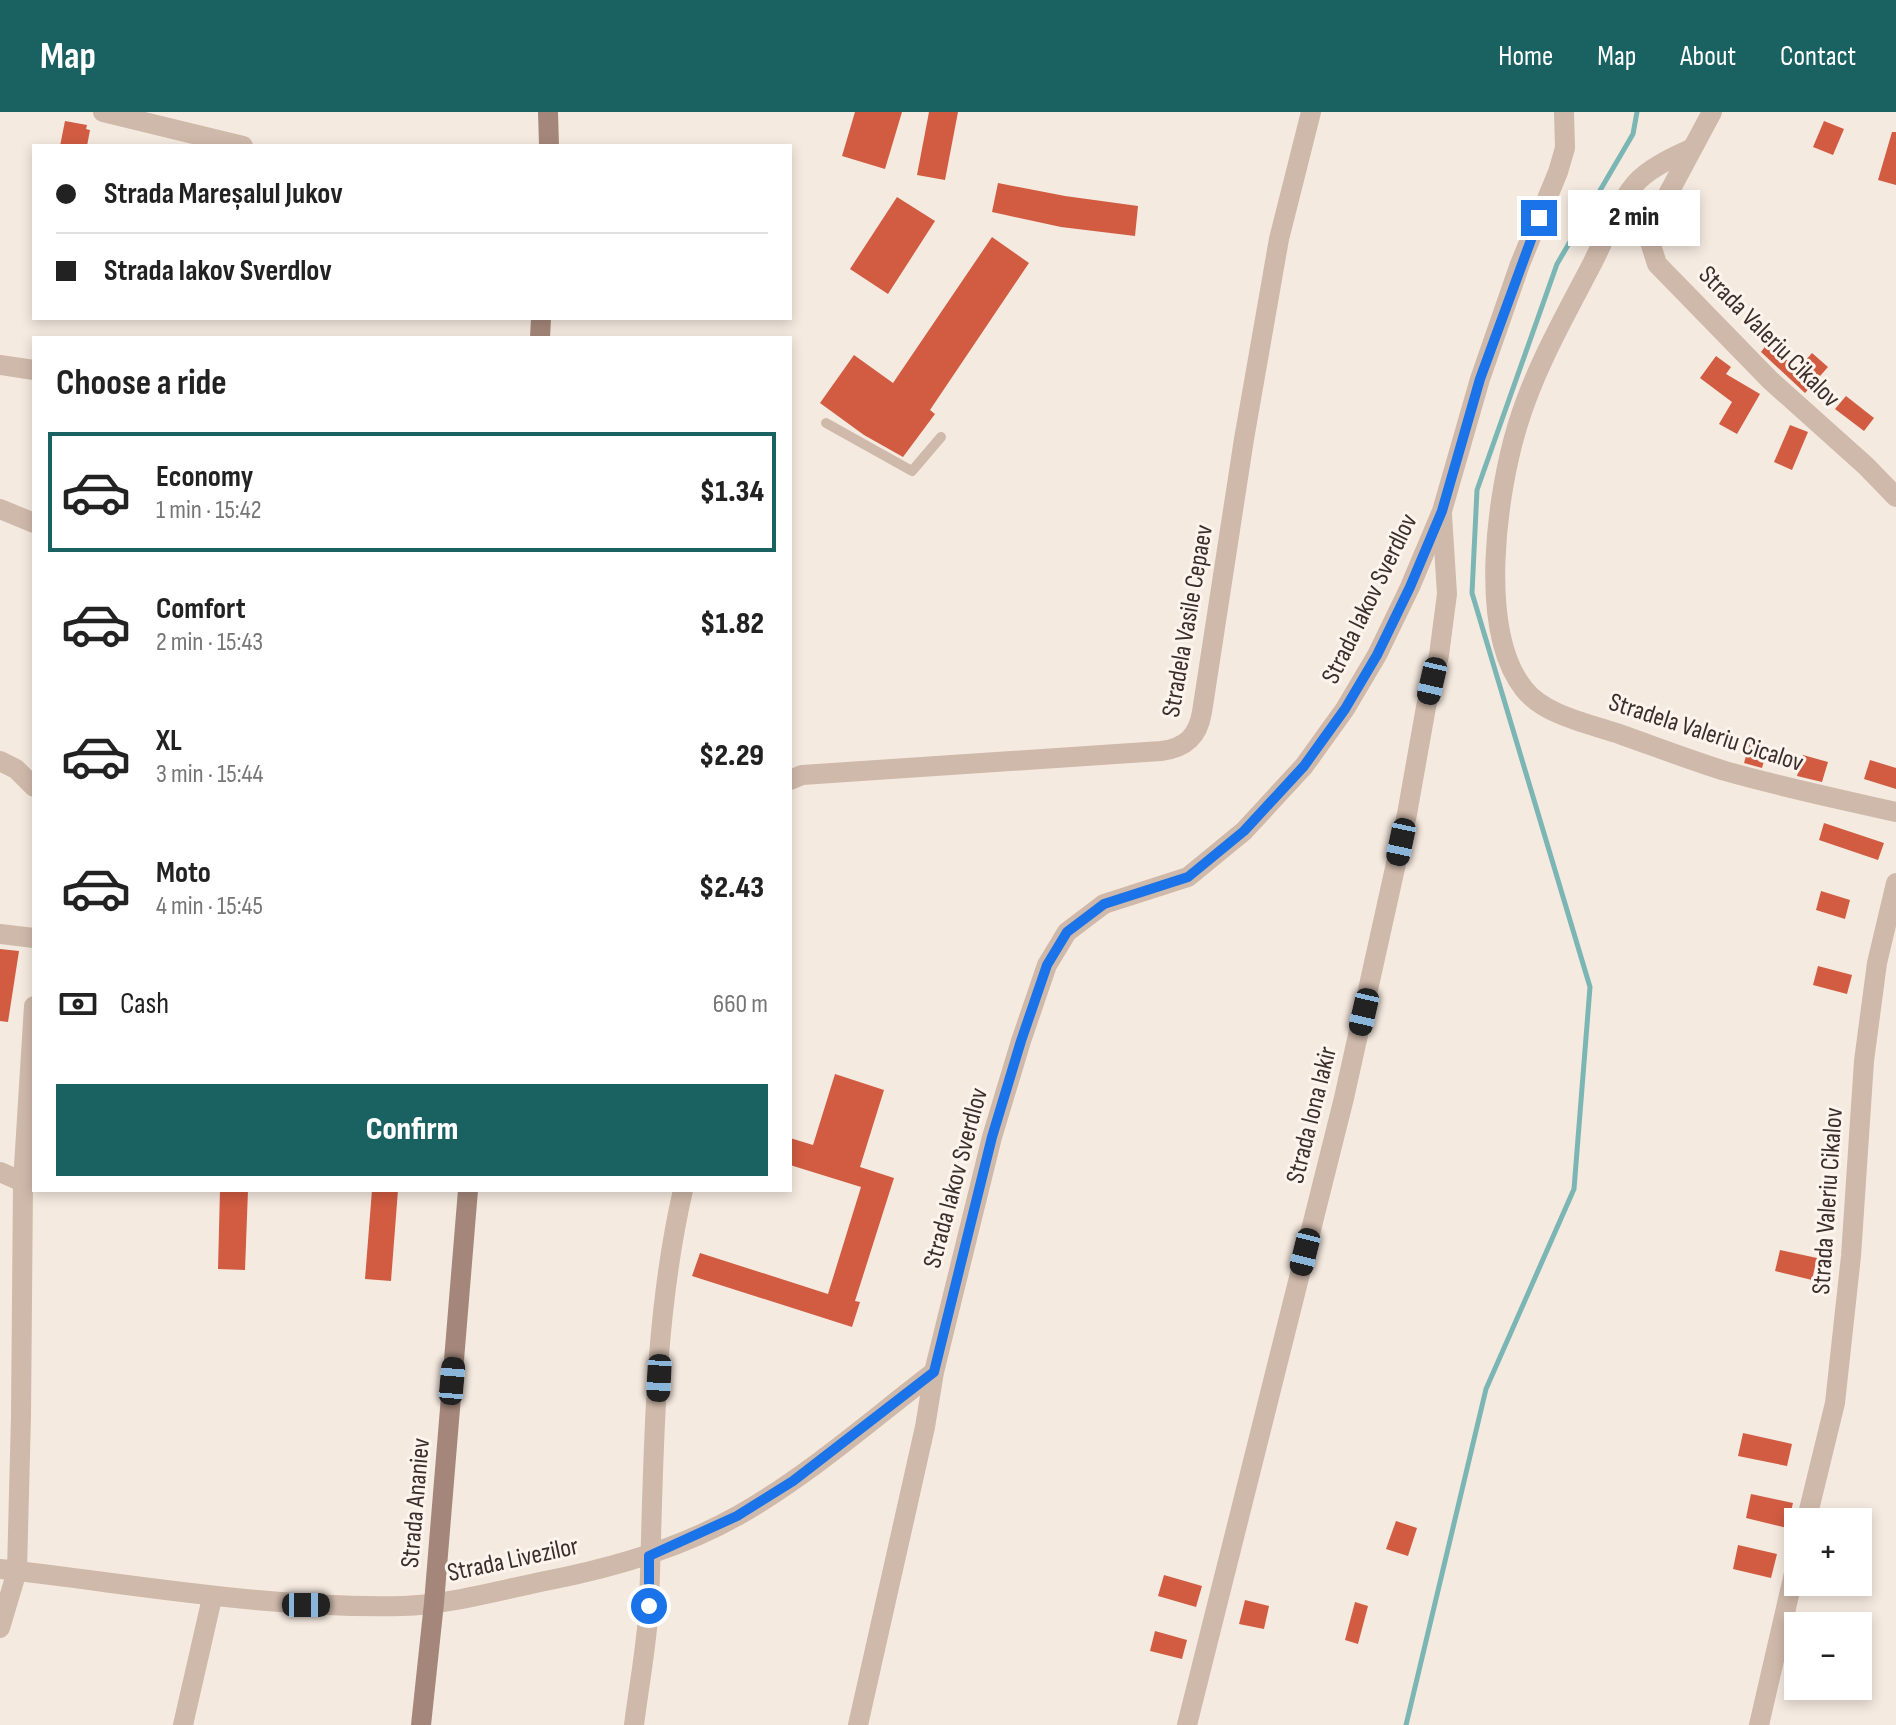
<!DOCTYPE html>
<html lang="en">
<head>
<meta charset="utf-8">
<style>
	body { margin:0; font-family:"Sofia Sans Condensed",sans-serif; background:#f2f2f2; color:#222; height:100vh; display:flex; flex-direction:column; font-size:30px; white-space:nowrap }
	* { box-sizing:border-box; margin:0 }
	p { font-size:26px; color:#767676 }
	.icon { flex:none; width:44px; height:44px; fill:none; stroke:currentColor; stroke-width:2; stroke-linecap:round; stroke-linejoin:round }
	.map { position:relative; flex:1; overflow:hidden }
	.sheet { position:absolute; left:32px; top:224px; width:760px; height:856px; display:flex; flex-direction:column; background:#fff; border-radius:0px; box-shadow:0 4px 12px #0003 }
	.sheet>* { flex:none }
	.top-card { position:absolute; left:32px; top:32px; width:760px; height:176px; border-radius:0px; box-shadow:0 4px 12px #0003; display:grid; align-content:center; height:176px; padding:0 24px; background:#fff }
	.buttons { position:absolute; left:1784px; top:1396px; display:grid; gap:16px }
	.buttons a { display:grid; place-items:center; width:88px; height:88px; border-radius:0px; background:#fff; box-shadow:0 4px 12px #0003; font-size:40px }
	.end { position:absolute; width:36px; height:36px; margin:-18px; border:10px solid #1a73e8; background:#fff; box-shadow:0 0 0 4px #fff }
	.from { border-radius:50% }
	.bubble { position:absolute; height:56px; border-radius:0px; background:#fff; box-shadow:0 4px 12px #0003; font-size:26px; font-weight:800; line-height:56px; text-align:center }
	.car { position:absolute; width:24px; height:48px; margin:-24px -12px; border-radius:10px; box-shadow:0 0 6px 2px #0007; background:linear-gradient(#222 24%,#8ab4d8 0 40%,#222 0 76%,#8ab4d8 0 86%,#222 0) }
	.top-card b { display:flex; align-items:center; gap:28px; height:76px; font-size:30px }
	.top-card b+b { border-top:2px solid #e0e0e0 }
	.top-card i { width:20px; height:20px; background:#222 }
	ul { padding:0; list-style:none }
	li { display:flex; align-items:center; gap:24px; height:120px; margin:0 16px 12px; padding:0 8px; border:4px solid transparent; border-radius:0px }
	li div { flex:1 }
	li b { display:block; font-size:30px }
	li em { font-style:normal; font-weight:800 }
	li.current { border-color:#1a6262 }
	li>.icon { width:72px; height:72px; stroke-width:1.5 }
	h2 { padding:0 24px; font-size:36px; line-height:96px }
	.pay { display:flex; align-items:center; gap:20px; height:88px; padding:0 24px; font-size:30px }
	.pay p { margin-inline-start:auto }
	.cta { display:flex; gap:16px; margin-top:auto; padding:16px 24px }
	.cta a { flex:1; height:92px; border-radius:0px; background:#1a6262; color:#fff; font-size:32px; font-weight:800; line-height:92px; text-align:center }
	header { display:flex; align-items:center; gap:48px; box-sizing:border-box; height:112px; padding:0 40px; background:#1a6262; color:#fff }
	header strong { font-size:38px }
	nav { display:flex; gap:44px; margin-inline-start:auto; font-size:28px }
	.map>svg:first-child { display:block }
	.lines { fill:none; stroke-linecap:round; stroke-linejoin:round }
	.stream { stroke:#7bb6b5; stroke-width:5 }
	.building { fill:#d15c42 }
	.lane { stroke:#cfb9aa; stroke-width:10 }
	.street { stroke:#cfb9aa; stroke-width:20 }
	.secondary { stroke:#a4877a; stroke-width:20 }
	.route { stroke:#1a73e8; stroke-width:10 }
	.labels { text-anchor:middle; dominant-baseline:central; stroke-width:6; stroke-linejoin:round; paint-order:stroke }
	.street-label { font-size:26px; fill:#3c2e2a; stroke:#fcf4ed }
</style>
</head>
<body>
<header>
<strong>Map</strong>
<nav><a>Home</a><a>Map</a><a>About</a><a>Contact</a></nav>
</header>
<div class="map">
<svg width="1896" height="1613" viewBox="0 0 1896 1613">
	<rect width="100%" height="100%" fill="#f5eae0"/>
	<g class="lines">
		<!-- stream -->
		<path class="stream" d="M1406,1613L1486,1277L1574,1077L1590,875L1472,481L1477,378L1557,152L1633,22L1637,0"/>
	</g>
	<!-- building -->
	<g class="building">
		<path d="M855,0H902L885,57L842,44Z"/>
		<path d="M929,0H958L945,68L917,63Z"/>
		<path d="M65,9L87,13L86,17L90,18L87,34H60Z"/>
		<path d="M1824,9L1844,17L1833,43L1813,35Z"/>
		<path d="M1892,20H1896V73L1878,68Z"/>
		<path d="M998,71L1065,84L1138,94L1135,124L1061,115L992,100Z"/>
		<path d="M897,85L935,109L888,182L850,157Z"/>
		<path d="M992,125L1029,151L930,298L935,302L903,345L864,323L820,291L854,243L893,271Z"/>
		<path d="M1767,232L1798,257L1812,241L1828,255L1805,281L1761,240Z"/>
		<path d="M1716,244L1731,255L1726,262L1760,282L1737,322L1719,312L1732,290L1700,266Z"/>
		<path d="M1846,284L1874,306L1864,319L1835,297Z"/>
		<path d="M1790,313L1808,320L1792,358L1774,350Z"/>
		<path d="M1750,630L1768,635L1762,656L1744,651Z"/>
		<path d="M1803,643L1828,650L1822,670L1797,664Z"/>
		<path d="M1870,648L1896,656V677L1864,667Z"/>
		<path d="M1824,711L1884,731L1878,748L1819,728Z"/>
		<path d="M1821,779L1850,788L1845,807L1816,798Z"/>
		<path d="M0,837L19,839L8,910L0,909Z"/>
		<path d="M1818,854L1852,863L1847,882L1813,873Z"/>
		<path d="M835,962L884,978L860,1055L894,1066L855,1189L860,1190L852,1215L692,1164L700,1141L828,1182L861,1075L790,1053V1026L813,1033Z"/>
		<path d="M220,1078H248L245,1158L218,1157Z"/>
		<path d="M372,1078H398L391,1169L365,1167Z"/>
		<path d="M1780,1138L1817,1146L1812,1168L1775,1159Z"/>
		<path d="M1743,1321L1792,1332L1787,1354L1738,1344Z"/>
		<path d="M1751,1382L1793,1391L1787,1416L1746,1406Z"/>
		<path d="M1396,1409L1417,1416L1408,1444L1386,1437Z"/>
		<path d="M1738,1433L1777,1442L1771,1466L1733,1457Z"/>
		<path d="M1164,1463L1202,1474L1196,1495L1158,1484Z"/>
		<path d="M1245,1488L1269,1494L1264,1517L1239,1512Z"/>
		<path d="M1355,1490L1368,1494L1358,1532L1345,1528Z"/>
		<path d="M1155,1519L1187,1528L1182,1547L1150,1539Z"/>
	</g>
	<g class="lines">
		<!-- lane -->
		<path class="lane" d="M826,311L912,359L941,325"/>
		<!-- street -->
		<g class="street">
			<path d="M103,0L243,34"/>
			<path d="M1712,0L1651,114L1650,130L1657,152L1770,268L1866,354L1896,385"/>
			<path d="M1691,37C1673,45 1647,57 1635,72C1616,95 1605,127 1592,152C1565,204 1535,256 1518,312C1497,380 1477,518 1524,577C1545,604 1591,612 1622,623C1656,635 1690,648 1725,659C1781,675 1839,687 1896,700"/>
			<path d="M0,253L34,258"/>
			<path d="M0,397L34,411"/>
			<path d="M0,649L16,657L34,675"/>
			<path d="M790,668L802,663L1161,639C1186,636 1198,624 1202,600L1244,327L1279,127L1311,0"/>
			<path d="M0,822L34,826"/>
			<path d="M0,1060L23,1070"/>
			<path d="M1806,1410L1835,1291L1851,1144L1864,949L1877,851L1896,771"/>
			<path d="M0,1457C134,1472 267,1497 403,1494C447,1493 501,1478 545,1469C613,1456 679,1437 739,1403C809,1363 870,1309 934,1260"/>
			<path d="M0,1516L17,1459L21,1304L23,1070L34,894"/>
			<path d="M183,1613L212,1486"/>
			<path d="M634,1613C639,1573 647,1532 649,1492C654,1354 652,1213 683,1078"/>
			<path d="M858,1613L925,1315L934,1260L992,1025L1021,929L1047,853L1067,820L1104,792L1188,765L1244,719L1304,654L1345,597L1377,543L1410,475L1442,399L1480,267L1520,152L1558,60L1565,36L1564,0"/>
			<path d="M1187,1613L1344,986L1407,702L1426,595L1439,543L1447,482L1442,403"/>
			<path d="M1759,1613L1798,1444"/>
		</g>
		<!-- secondary -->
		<g class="secondary">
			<path d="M548,0L549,34"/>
			<path d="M540,226L541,206"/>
			<path d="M421,1613L434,1491L468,1078"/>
		</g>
	</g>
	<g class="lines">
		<!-- route -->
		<path class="route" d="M649,1494V1444L737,1404L793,1369L934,1260L992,1025L1021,929L1047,853L1067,820L1104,792L1188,765L1244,719L1304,654L1345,597L1377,543L1410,475L1442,399L1480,267L1539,106"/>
	</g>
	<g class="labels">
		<!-- street labels -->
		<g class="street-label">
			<text transform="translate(1769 225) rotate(45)">Strada Valeriu Cikalov</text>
			<text transform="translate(1370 487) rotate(-64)">Strada Iakov Sverdlov</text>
			<text transform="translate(1188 509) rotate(-80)">Stradela Vasile Cepaev</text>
			<text transform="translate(1706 621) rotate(18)">Stradela Valeriu Cicalov</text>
			<text transform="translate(1312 1003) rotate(-76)">Strada Iona Iakir</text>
			<text transform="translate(956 1066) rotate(-75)">Strada Iakov Sverdlov</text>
			<text transform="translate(1828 1089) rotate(-86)">Strada Valeriu Cikalov</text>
			<text transform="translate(416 1391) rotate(-85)">Strada Ananiev</text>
			<text transform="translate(513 1448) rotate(-12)">Strada Livezilor</text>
		</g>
	</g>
</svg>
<div class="buttons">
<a>+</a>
<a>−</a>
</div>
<i class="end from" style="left:649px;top:1494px"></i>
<i class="end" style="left:1539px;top:106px"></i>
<div class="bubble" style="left:1568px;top:78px;width:132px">2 min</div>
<i class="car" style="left:1432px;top:569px;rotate:193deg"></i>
<i class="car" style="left:1401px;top:730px;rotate:192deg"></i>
<i class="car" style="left:1364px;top:900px;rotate:193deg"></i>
<i class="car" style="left:1305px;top:1140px;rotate:194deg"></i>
<i class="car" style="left:659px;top:1266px;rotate:183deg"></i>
<i class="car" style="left:452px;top:1269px;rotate:5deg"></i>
<i class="car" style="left:306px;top:1493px;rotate:90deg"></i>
<div class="top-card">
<b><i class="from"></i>Strada Mareșalul Jukov</b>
<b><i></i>Strada Iakov Sverdlov</b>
</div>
<section class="sheet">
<h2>Choose a ride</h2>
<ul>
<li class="current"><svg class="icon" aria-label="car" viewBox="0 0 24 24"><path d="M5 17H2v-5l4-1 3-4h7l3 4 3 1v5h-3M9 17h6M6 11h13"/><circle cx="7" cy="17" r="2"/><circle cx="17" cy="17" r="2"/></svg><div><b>Economy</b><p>1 min · 15:42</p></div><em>$1.34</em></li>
<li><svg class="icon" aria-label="car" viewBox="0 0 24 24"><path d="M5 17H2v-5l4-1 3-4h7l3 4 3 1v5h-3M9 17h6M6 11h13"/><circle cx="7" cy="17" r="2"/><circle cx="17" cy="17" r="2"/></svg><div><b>Comfort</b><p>2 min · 15:43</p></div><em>$1.82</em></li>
<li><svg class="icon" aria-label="car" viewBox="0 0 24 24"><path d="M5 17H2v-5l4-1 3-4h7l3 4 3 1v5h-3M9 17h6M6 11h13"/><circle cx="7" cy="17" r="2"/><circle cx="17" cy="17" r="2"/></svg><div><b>XL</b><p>3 min · 15:44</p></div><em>$2.29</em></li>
<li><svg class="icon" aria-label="car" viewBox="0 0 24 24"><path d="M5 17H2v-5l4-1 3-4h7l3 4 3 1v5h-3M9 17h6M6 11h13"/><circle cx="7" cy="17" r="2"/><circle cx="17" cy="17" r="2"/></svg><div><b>Moto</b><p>4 min · 15:45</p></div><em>$2.43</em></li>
</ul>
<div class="pay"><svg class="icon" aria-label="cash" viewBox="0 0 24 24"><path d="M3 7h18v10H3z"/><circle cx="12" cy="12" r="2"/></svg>Cash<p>660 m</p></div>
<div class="cta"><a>Confirm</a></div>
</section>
</div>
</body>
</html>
